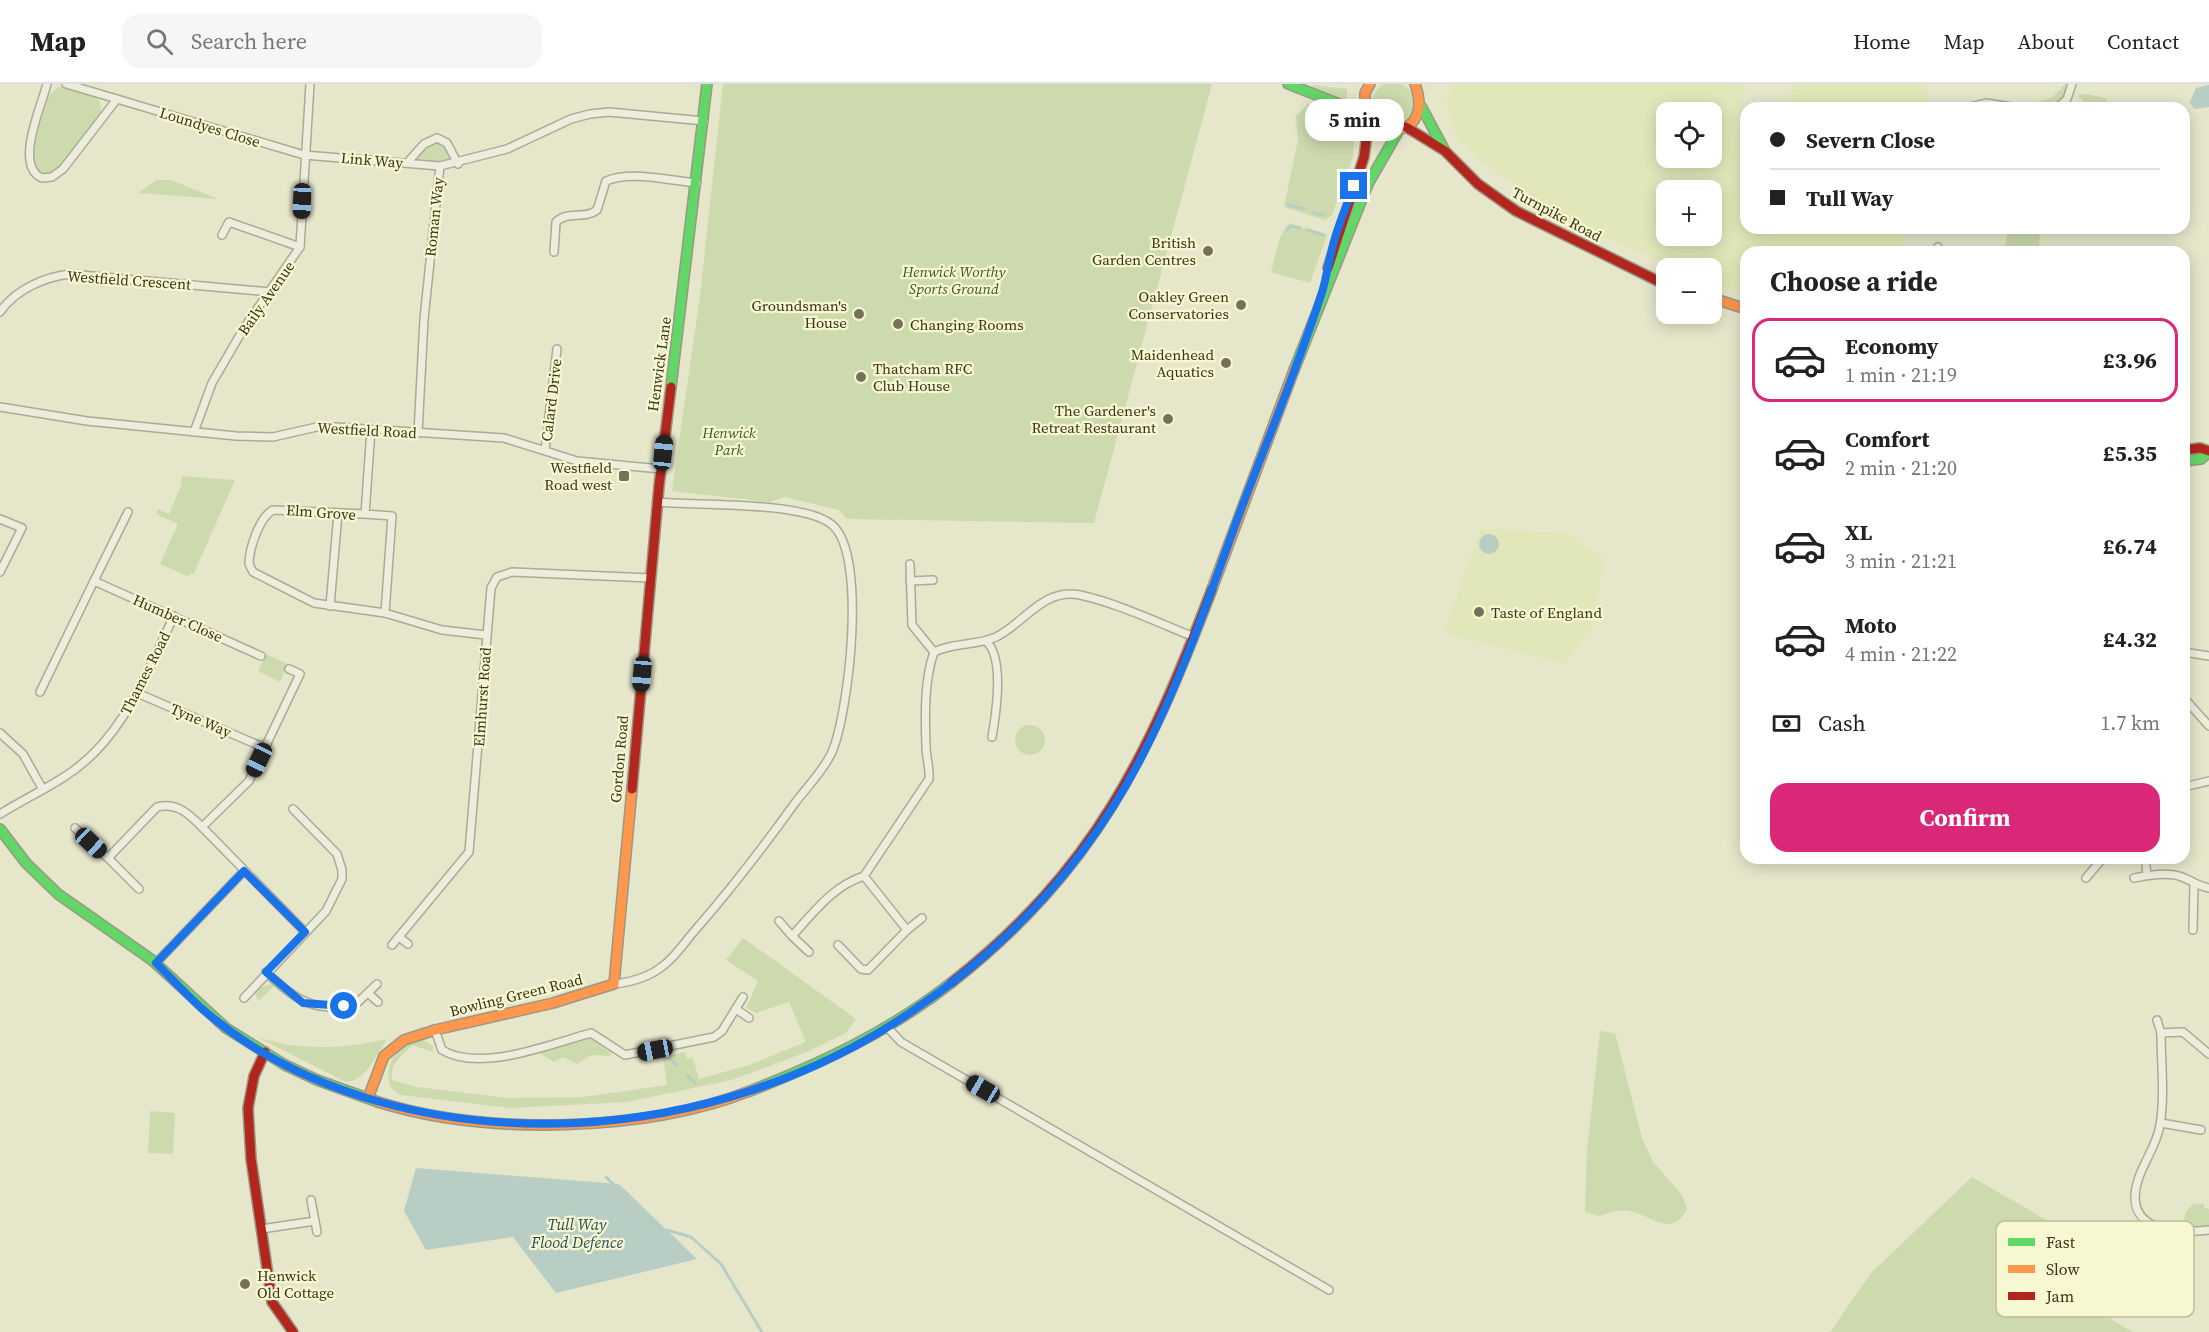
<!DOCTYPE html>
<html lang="en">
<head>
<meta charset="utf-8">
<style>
	body { margin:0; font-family:"Source Serif 4",serif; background:#f6f6f6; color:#222; height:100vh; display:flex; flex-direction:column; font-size:22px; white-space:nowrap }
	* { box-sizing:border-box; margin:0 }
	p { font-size:20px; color:#767676 }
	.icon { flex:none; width:33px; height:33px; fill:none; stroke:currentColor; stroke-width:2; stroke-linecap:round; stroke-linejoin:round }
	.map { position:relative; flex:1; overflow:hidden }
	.details { position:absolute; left:1740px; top:162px; width:450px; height:618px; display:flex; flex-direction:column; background:#fff; border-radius:18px; box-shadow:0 3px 15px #0003 }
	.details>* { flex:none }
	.guide { position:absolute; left:1740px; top:18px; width:450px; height:132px; border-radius:18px; box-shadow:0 3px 15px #0003; display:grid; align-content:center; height:132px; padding:0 30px; background:#fff }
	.buttons { position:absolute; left:1656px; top:18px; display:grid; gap:12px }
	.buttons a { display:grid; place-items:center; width:66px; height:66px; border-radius:12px; background:#fff; box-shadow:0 3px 15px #0003; font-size:30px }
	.end { position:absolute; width:27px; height:27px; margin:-14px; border:8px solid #1a73e8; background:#fff; box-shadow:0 0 0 3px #fff }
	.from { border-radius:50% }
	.bubble { position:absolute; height:42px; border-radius:18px; background:#fff; box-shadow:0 3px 15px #0003; font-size:20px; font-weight:700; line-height:42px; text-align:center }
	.car { position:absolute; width:18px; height:36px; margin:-18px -9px; border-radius:8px; box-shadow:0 0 4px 2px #0007; background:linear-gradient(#222 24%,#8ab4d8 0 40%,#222 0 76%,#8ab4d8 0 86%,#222 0) }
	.guide b { display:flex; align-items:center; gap:21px; height:57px; font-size:22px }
	.guide b+b { border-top:2px solid #e0e0e0 }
	.guide i { width:15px; height:15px; background:#222 }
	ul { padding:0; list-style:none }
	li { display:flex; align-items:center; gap:18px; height:84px; margin:0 12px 9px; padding:0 18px; border:3px solid transparent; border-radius:18px }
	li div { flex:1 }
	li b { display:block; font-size:22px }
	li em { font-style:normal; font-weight:700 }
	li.on { border-color:#db2777 }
	li>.icon { width:54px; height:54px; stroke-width:1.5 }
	h2 { padding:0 30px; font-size:27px; line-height:72px }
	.pay { display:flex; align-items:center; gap:15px; height:66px; padding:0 30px; font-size:22px }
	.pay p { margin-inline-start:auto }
	.primary-button { display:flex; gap:12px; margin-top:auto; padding:12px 30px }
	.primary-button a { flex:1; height:69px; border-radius:18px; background:#db2777; color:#fff; font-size:24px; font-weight:700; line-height:69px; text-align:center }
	header { display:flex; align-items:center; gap:36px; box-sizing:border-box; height:84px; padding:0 30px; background:#fff; border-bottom:2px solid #e0e0e0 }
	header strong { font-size:28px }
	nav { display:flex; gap:33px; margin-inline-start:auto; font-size:21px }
	.search { width:420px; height:54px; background:#f6f6f6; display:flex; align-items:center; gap:15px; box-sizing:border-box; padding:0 21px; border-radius:18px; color:#767676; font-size:22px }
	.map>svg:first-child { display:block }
	.farmland { fill:#e2e7ba; fill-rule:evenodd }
	.green { fill:#ccdaad }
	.water { fill:#b8cec5 }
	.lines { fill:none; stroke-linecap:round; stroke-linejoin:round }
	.stream { stroke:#b8cec5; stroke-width:3 }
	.street-casing { stroke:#abaa95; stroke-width:10 }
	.fast-casing { stroke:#9a9885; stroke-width:12 }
	.slow-casing { stroke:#9a9885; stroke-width:12 }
	.jam-casing { stroke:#9a9885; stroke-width:12 }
	.street { stroke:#ededde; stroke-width:7 }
	.fast { stroke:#63d668; stroke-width:9 }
	.slow { stroke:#ff974d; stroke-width:9 }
	.jam { stroke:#b3261e; stroke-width:9 }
	.route { stroke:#1a73e8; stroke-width:8 }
	.poi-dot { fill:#767259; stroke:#f7f8d1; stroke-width:2 }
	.labels { text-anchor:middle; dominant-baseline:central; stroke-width:4.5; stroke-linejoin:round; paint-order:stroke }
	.street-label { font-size:15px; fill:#3a341c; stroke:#f7f8d1 }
	.poi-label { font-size:15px; fill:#3a341c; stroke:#f7f8d1; text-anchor:end }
	.park-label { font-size:15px; font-style:italic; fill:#3a5821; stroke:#f7f8d1 }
	.water-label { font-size:16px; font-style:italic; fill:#2a4f5b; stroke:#f7f8d1 }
	.key { fill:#f7f8d1; stroke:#bebd9b; stroke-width:1.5 }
	.key-label { font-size:16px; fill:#3a341c }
</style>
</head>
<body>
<header>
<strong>Map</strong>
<div class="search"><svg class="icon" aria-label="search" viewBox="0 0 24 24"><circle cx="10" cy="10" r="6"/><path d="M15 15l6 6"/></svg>Search here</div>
<nav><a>Home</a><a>Map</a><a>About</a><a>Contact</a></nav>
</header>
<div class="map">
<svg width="2209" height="1248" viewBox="0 0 2209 1248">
	<rect width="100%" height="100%" fill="#e6e6cb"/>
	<!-- farmland -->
	<g class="farmland">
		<path d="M1452,0H1744L1736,52L1746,51V144H1906L1903,168H1746V211L1712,198V184H1678L1584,145L1484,80L1457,55L1446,19ZM1666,28H1712V74H1666ZM1712,106V152H1666V106Z"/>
		<path d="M1794,0H1928L1924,24H1785Z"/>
		<path d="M1481,445L1568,449L1604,475L1592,543L1565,580L1443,549Z"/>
	</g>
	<!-- green -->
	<g class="green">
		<circle cx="1393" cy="19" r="21"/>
		<path d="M723,0H1212L1094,439L847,435L839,426L785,413L769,418L672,407L700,212Z"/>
		<path d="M2065,0H2068C2064,20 2048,24 2030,21L2053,13Z"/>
		<path d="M1313,1L1347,5V19L1312,5Z"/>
		<path d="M58,3L94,12L100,17L101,29L59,84L52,90L44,91L34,84L32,69L48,12Z"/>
		<path d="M2085,10L2106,14L2110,24L2083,17L2077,11Z"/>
		<path d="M1308,20L1344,32L1355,44L1353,73L1332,131L1325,136L1284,123L1298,56L1296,32Z"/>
		<path d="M441,55L458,80L407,79L424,60Z"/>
		<path d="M157,96H171L218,115L138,109Z"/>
		<path d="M1289,139L1327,151L1310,199L1271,188L1280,153Z"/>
		<path d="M2008,144H2041L2038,168H2004Z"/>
		<path d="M182,392L235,396L194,489L187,492L160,480L178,440L156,430L158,425L169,430L181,402Z"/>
		<path d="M266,570L288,580L280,598L258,587Z"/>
		<circle cx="1030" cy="656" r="15"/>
		<path d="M743,854L856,935L846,949L809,967L762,985L731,996L627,1018L510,1024L401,1011L391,1004C382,978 399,963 422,955L433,962V968L412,961C402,973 390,977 392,996L417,1003L508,1014L583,1013L667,1001L663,973L685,968L687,975L693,974L699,995L749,981L806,958L789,918L756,929L746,924L758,897L726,876Z"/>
		<path d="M271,900L274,902L259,917L255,911L259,904Z"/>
		<path d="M1600,947L1615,949L1642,1054L1653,1078L1682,1111L1687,1125C1671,1154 1655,1133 1633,1128C1620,1125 1611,1127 1600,1132L1585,1128L1587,1067Z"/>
		<path d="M257,953C302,967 342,965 387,955C377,970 366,997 346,998Z"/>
		<path d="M589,953L612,970L610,972L592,971L577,980L563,973L554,978L536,967Z"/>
		<path d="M150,1027L175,1029L173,1070L148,1069Z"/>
		<path d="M1972,1093L2074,1152L2112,1236L2133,1248H1830L1871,1189Z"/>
		<path d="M2194,1120H2204V1124L2209,1125V1141L2182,1143L2186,1127Z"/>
	</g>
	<!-- water -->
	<g class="water">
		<path d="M2209,1V23L2194,25L2190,18L2196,4Z"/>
		<circle cx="1489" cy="460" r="10"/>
		<path d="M416,1084L619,1100L697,1175L556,1209L513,1153L426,1166L404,1127Z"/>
	</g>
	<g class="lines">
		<!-- stream -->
		<g class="stream">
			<path d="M1288,121L1304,125"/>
			<path d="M1314,129L1323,131"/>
			<path d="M1287,145L1291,142L1300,144"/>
			<path d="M1308,146L1324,151"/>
			<path d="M667,972L677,981"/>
			<path d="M687,991L695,999"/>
			<path d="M606,1093L614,1101"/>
			<path d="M667,1146L691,1153L721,1180L762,1248"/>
		</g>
		<!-- street casing -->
		<g class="street-casing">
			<g id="street">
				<path d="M47,0C41,23 14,82 42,94L52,93L63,85L117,15L304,71L440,82"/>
				<path d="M66,0L117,15"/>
				<path d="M1967,24L1986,19L2018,24"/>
				<path d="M2057,24L2067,15L2072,0"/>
				<path d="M407,79L424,60L437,54L447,59L458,80"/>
				<path d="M222,151L229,138L300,163"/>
				<path d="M554,168L556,138C568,126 584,136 597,126L606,97C631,86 670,97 697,99"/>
				<path d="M1937,168L1938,163"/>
				<path d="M0,228C15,206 44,193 70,190L270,208"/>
				<path d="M0,323L87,337L236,352L273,353L321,342L504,354L577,377L661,385"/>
				<path d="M371,346L365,430L392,432L385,529L442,546L486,551"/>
				<path d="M194,348L212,299L244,244L300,163L310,0"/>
				<path d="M418,349L424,235L440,82L507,65L571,35L590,30L609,28L704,37"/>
				<path d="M545,366L557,265"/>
				<path d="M365,430L273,426C259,433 249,466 249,480L253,488L314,519L385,529"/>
				<path d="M0,435L22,444L0,488"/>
				<path d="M910,480L912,541L934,568"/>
				<path d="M94,497L128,428"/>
				<path d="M910,497L933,496"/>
				<path d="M330,522L338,429"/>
				<path d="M986,557C1005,574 996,630 992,653"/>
				<path d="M2184,568L2209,572"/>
				<path d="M40,608L94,497L261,572"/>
				<path d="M137,609L265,664"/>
				<path d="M2184,614L2209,642"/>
				<path d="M0,649L23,670L42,704"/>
				<path d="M2184,703L2209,697"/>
				<path d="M0,730C21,717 44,706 64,693C122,657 146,590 174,532"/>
				<path d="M202,743L305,848"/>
				<path d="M75,744L108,774L157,723C177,718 189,730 202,743L249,697L300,590L289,585"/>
				<path d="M108,774L139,805"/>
				<path d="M2146,782L2147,791"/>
				<path d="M864,792L907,846L922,834"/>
				<path d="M2086,794L2103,774"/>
				<path d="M2134,794C2147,791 2169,788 2182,793C2193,797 2197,802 2209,804"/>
				<path d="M779,837L792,852"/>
				<path d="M2193,846L2194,801"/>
				<path d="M399,853L408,860"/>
				<path d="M392,861L469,768L491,504L497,493L512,488L650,494"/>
				<path d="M838,861L861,885L868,886L907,846"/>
				<path d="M809,868L792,852C814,828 833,802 864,792L929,695C930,683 926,674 926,662C925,633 924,596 934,568C954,558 976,562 996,553C1016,543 1029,525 1049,515C1058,511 1070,509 1080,511C1117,519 1159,539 1194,553"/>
				<path d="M156,879L244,787"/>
				<path d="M266,888C295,915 315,931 357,919L377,900"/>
				<path d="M614,900C632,898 650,893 664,881C677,871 686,856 697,844C732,804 764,762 795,719C807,703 824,686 832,668C849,628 868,467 831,440C801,417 698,422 657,418"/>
				<path d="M368,909L378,918"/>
				<path d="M244,914L326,827L342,795V786L337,770L293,725"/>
				<path d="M736,925L749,934"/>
				<path d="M2157,936L2161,949C2161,979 2165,1011 2160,1041C2157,1061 2144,1077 2138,1096C2122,1147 2174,1150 2209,1146"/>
				<path d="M888,944L901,958L1329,1206"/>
				<path d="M435,946L442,966C481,989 550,960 591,949L625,971L714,953L722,947L743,913"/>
				<path d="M2161,949L2183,948L2209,970"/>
				<path d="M2161,1039L2201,1046"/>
				<path d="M311,1116L317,1148"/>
				<path d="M261,1145L315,1137"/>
			</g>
		</g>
		<!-- fast casing -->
		<g class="fast-casing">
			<g id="fast">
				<path d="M1288,0L1365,30"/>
				<path d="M1421,22L1444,65"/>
				<path d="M1294,286L1368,100L1399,46"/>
				<path d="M671,303L707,0"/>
				<path d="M2184,377L2201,375L2209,368"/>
				<path d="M0,745L26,779L58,810L152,876L226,944L285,981L317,996L378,1018"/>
				<path d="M750,1007C822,979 890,947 951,899"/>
			</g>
		</g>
		<!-- slow casing -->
		<g class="slow-casing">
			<g id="slow">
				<path d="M1370,0L1365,9V30C1395,61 1431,42 1415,0"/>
				<path d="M1712,214L1746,225"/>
				<path d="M1212,505L1294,286"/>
				<path d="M368,1014L384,972L404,956L435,946L553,919L614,900L632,705"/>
				<path d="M378,1018C486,1052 645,1048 750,1007"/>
			</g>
		</g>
		<!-- jam casing -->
		<g class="jam-casing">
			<g id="jam">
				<path d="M1406,43L1445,67L1478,100L1516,127L1666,201"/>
				<path d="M1328,184L1364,73L1369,35"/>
				<path d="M2184,366L2200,364L2209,367"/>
				<path d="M632,705L659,402L671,303"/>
				<path d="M951,899C1095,786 1149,671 1212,505"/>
				<path d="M265,968L254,992L248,1024L251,1075L272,1218L293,1248"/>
			</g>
		</g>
		<!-- street -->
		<use href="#street" class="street"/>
		<!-- fast -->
		<use href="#fast" class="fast"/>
		<!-- slow -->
		<use href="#slow" class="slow"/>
		<!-- jam -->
		<use href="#jam" class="jam"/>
	</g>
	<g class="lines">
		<!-- route -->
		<path class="route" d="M344,922L303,919L266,888L305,848L244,787L156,879C170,893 185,909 200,923C302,1013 444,1045 576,1039C695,1033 813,995 911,928C1009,862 1088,777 1142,672C1182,595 1209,512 1239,431C1267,356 1299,281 1323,205C1327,190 1329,175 1333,161C1338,141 1347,121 1354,102"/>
	</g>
	<!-- markers -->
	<g class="poi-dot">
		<circle cx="1208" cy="167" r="6"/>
		<circle cx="1241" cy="221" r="6"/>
		<circle cx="859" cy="230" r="6"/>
		<circle cx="898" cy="240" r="6"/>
		<circle cx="1226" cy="279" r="6"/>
		<circle cx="861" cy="293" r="6"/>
		<circle cx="1168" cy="335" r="6"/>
		<rect x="618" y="386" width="12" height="12" rx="3"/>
		<circle cx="1479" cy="528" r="6"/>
		<circle cx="245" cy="1200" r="6"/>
	</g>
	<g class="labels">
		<!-- street labels -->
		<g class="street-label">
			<text transform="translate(210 43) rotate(17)">Loundyes Close</text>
			<text transform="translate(372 76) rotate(5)">Link Way</text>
			<text transform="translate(1557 130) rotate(28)">Turnpike Road</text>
			<text transform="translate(434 133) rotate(-84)">Roman Way</text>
			<text transform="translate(129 196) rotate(4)">Westfield Crescent</text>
			<text transform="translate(266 214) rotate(-55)">Baily Avenue</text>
			<text transform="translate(659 280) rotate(-82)">Henwick Lane</text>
			<text transform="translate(551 316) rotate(-83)">Calard Drive</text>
			<text transform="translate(367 346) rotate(3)">Westfield Road</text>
			<text transform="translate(321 428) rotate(4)">Elm Grove</text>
			<text transform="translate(178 534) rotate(24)">Humber Close</text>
			<text transform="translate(145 589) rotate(-63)">Thames Road</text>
			<text transform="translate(482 613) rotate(-86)">Elmhurst Road</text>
			<text transform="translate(201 636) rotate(23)">Tyne Way</text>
			<text transform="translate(619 675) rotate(-85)">Gordon Road</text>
			<text transform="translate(516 911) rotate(-14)">Bowling Green Road</text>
		</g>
		<!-- poi labels -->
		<g class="poi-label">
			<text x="1196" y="158">British<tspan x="1196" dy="17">Garden Centres</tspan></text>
			<text x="1229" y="212">Oakley Green<tspan x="1229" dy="17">Conservatories</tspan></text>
			<text x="847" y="221">Groundsman's<tspan x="847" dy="17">House</tspan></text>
			<text x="910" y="240" text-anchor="start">Changing Rooms</text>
			<text x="1214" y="270">Maidenhead<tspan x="1214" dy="17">Aquatics</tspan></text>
			<text x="873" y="284" text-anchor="start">Thatcham RFC<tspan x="873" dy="17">Club House</tspan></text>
			<text x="1156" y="326">The Gardener's<tspan x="1156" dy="17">Retreat Restaurant</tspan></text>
			<text x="612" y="383">Westfield<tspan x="612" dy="17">Road west</tspan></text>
			<text x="1491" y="528" text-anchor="start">Taste of England</text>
			<text x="257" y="1191" text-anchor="start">Henwick<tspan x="257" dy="17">Old Cottage</tspan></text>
		</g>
		<!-- park labels -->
		<g class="park-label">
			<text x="954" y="187">Henwick Worthy<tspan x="954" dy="17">Sports Ground</tspan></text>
			<text x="729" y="348">Henwick<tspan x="729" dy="17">Park</tspan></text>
		</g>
		<!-- water labels -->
		<g class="water-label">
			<text x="577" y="1140">Tull Way<tspan x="577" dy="18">Flood Defence</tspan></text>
		</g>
	</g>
	<!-- legend -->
	<rect x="1996" y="1137" width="198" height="96" rx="9" class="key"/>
	<rect x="2008" y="1154" width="27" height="8" fill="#63d668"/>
	<rect x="2008" y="1181" width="27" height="8" fill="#ff974d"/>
	<rect x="2008" y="1208" width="27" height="8" fill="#b3261e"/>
	<g class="key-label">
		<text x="2046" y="1164">Fast</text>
		<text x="2046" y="1191">Slow</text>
		<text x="2046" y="1218">Jam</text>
	</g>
</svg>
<div class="buttons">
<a><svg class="icon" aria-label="locate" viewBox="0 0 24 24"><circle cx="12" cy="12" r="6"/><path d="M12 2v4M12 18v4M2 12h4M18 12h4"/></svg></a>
<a>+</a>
<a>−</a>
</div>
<i class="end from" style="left:344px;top:922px"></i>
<i class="end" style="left:1354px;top:102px"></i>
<div class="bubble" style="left:1305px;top:15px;width:99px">5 min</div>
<i class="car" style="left:302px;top:117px;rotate:182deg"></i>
<i class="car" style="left:663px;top:369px;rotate:6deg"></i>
<i class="car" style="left:642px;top:590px;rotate:185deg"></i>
<i class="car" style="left:259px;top:676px;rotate:205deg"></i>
<i class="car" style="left:91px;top:759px;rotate:133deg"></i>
<i class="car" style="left:655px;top:966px;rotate:259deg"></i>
<i class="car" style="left:983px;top:1005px;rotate:300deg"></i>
<div class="guide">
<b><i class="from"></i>Severn Close</b>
<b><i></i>Tull Way</b>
</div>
<section class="details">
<h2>Choose a ride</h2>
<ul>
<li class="on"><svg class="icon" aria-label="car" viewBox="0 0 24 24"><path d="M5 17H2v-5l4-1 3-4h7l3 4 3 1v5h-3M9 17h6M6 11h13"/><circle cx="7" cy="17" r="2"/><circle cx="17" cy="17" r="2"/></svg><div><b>Economy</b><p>1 min · 21:19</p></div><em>£3.96</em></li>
<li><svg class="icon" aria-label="car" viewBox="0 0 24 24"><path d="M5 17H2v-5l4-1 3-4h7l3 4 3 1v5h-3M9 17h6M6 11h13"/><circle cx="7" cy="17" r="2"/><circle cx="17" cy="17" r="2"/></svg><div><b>Comfort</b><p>2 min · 21:20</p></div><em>£5.35</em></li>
<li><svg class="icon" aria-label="car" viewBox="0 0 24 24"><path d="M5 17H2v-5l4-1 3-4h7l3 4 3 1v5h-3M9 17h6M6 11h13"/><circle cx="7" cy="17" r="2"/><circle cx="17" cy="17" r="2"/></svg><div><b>XL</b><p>3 min · 21:21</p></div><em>£6.74</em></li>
<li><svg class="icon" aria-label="car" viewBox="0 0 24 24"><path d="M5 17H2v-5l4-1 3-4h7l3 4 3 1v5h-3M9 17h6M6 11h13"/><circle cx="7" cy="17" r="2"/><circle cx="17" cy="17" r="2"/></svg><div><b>Moto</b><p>4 min · 21:22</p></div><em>£4.32</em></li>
</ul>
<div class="pay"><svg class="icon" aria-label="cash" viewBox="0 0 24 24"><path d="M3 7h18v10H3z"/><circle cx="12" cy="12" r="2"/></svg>Cash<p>1.7 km</p></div>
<div class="primary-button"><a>Confirm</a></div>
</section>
</div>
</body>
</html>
